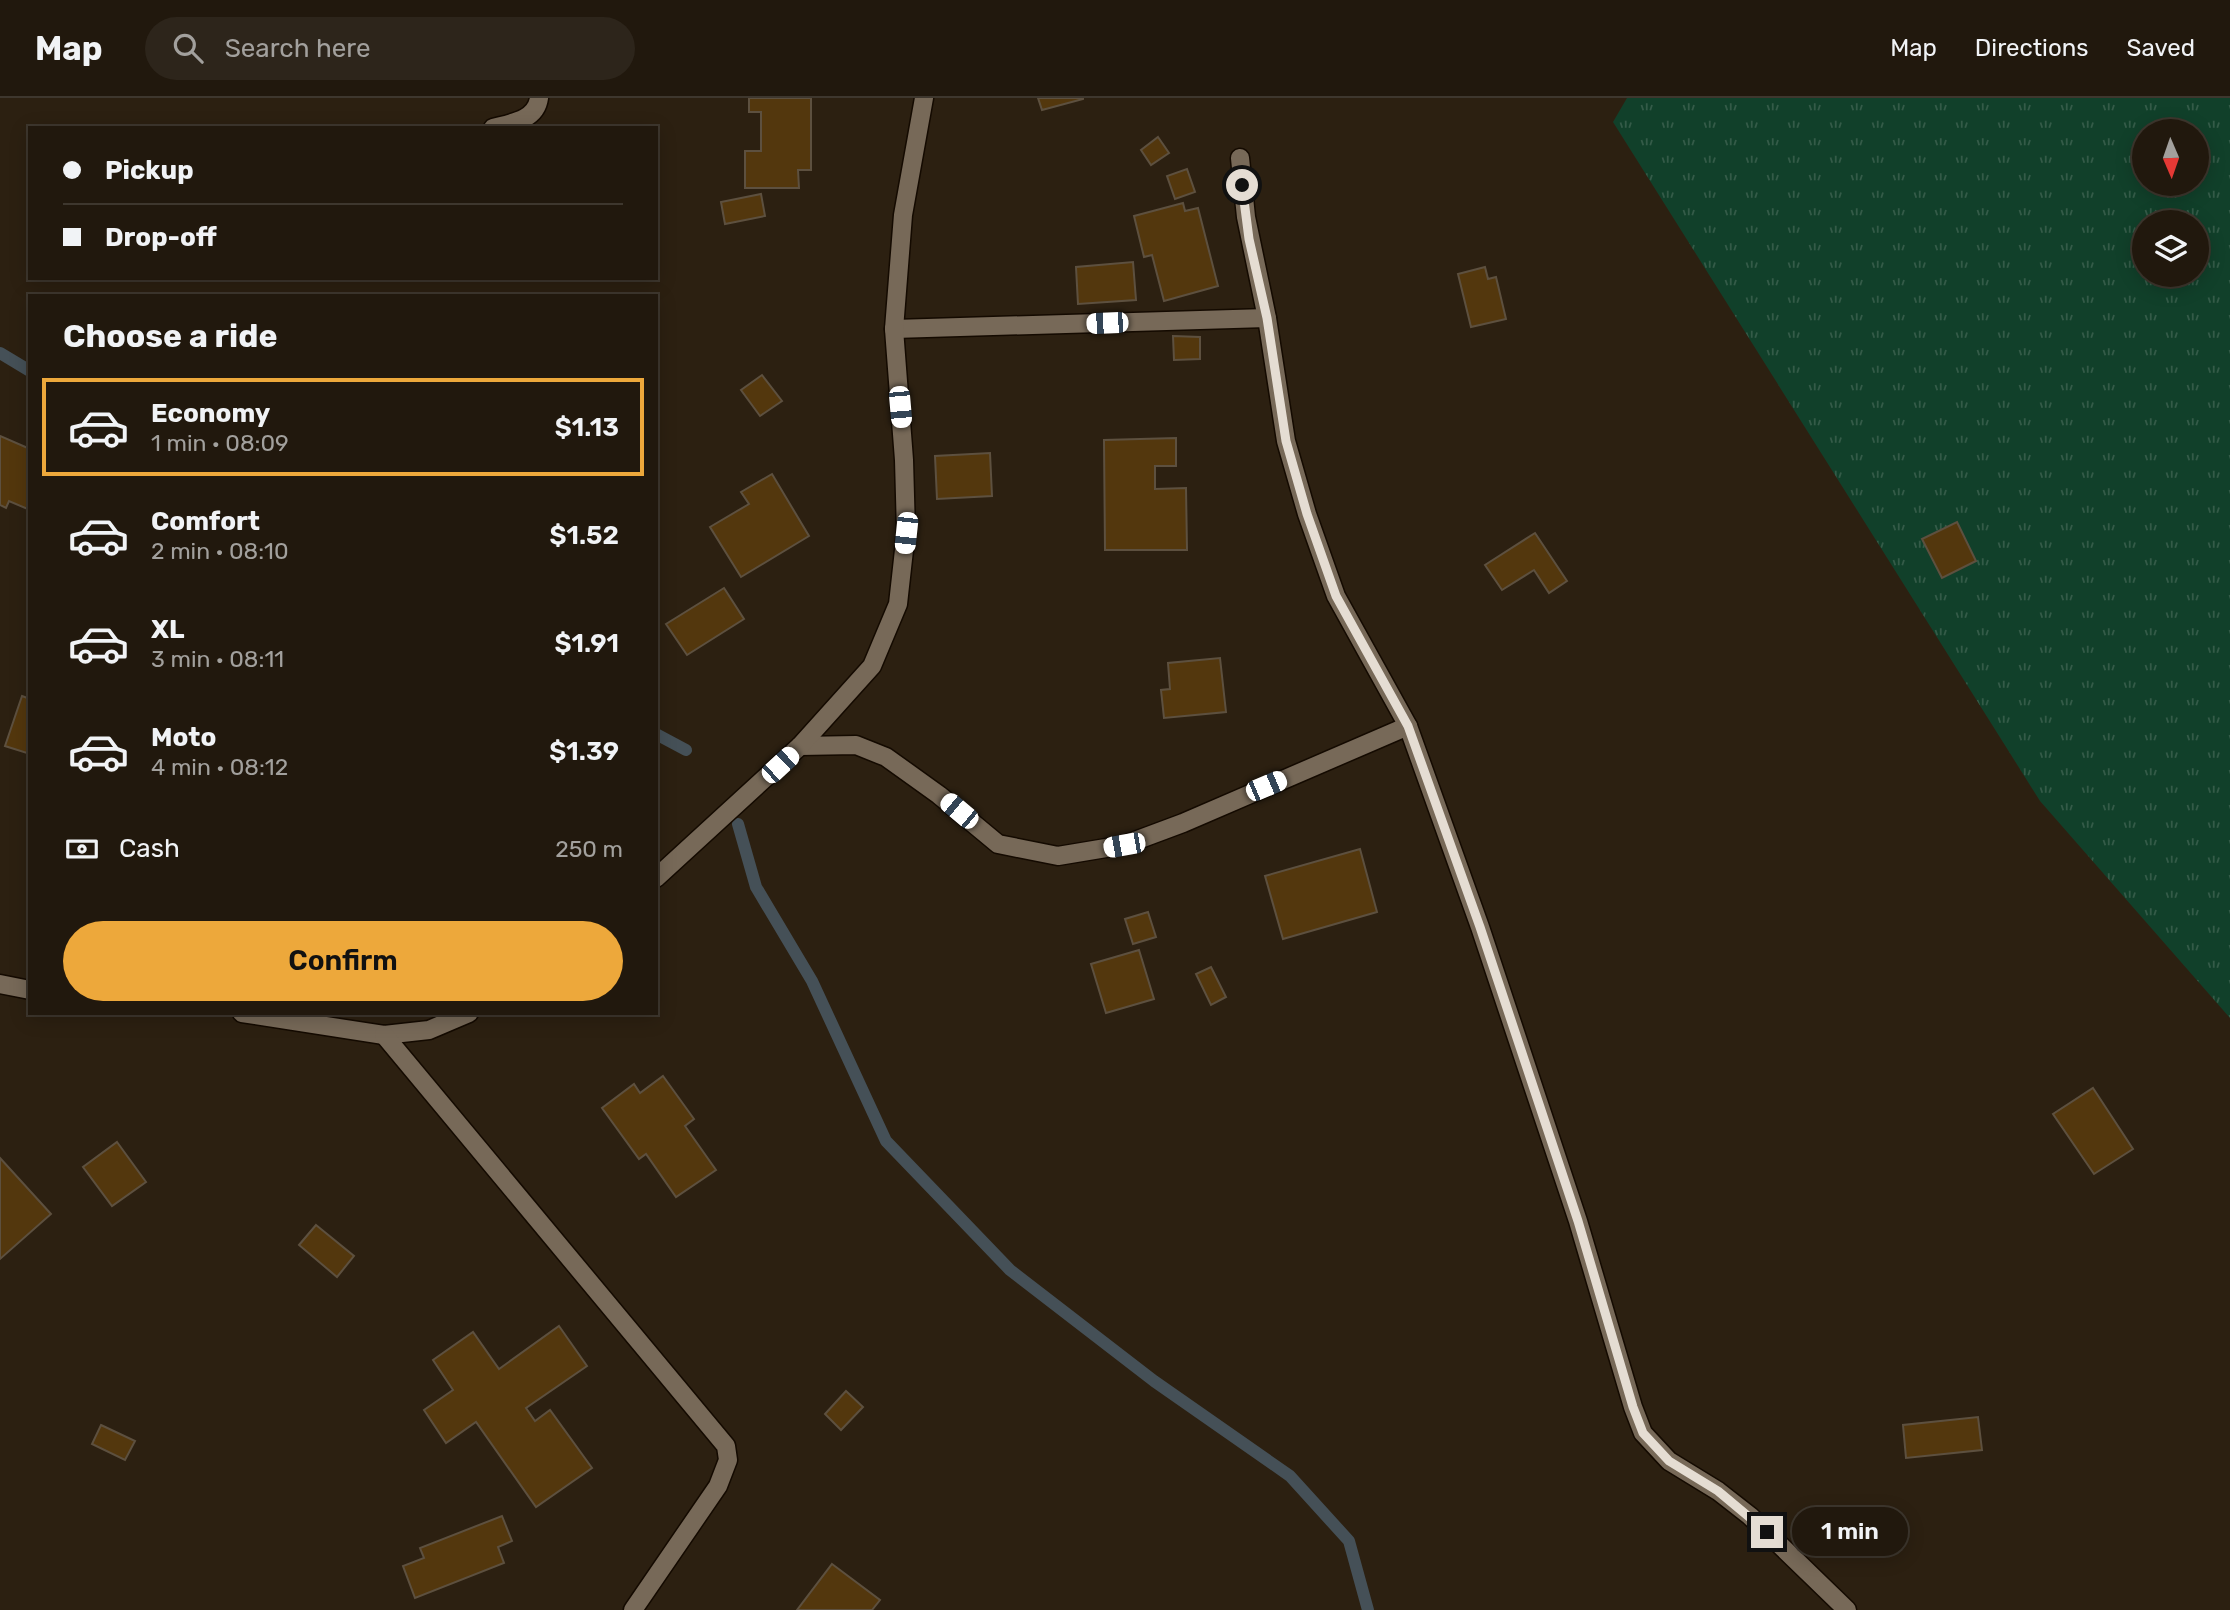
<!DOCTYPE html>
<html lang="en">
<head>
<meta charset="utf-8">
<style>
	body { margin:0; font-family:Rubik,sans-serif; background:#2d251b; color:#f1f3f6; height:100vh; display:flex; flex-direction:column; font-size:26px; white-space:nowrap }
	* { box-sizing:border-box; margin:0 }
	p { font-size:23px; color:#a2a09d }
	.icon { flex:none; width:38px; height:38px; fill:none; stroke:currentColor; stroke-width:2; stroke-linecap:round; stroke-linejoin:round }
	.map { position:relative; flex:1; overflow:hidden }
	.sheet { position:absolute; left:28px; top:196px; width:630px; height:721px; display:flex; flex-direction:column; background:#21180d; border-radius:0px; box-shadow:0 4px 18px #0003,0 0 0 2px #3e372e }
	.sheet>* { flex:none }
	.top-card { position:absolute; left:28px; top:28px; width:630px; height:154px; border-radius:0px; box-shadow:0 4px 18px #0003,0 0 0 2px #3e372e; display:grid; align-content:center; height:154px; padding:0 35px; background:#21180d }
	.needle { width:46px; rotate:178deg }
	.buttons { position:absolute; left:2132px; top:21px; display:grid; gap:14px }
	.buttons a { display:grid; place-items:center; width:77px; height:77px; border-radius:50%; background:#21180d; box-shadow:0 4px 18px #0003,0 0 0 2px #3e372e; font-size:35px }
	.end { position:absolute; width:32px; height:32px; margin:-16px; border:9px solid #e5ddd3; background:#111; box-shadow:0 0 0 4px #111 }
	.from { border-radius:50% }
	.bubble { position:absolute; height:49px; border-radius:24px; background:#21180d; box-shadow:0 4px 18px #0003,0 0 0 2px #3e372e; font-size:23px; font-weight:600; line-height:49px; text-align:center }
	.car { position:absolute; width:21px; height:42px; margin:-21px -10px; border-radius:9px; box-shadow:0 0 5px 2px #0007; background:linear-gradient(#fff 24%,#345 0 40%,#fff 0 76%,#345 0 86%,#fff 0) }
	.top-card b { display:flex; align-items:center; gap:24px; height:66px; font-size:26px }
	.top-card b+b { border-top:2px solid #3e372e }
	.top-card i { width:18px; height:18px; background:#f1f3f6 }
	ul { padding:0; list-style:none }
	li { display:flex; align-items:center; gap:21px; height:98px; margin:0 14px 10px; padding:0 21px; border:4px solid transparent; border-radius:0px }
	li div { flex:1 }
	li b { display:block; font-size:26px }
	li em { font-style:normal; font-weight:600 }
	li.active { border-color:#eda83b }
	li>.icon { width:63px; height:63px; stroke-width:1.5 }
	h2 { padding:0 35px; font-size:32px; line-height:84px }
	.pay { display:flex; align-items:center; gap:18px; height:77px; padding:0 35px; font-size:26px }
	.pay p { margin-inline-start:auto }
	.primary-button { display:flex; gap:14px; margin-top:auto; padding:14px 35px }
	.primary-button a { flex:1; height:80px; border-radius:42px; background:#eda83b; color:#111; font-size:28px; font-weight:600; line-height:80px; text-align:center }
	header { display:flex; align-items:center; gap:42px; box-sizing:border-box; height:98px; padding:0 35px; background:#21180d; border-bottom:2px solid #3e372e }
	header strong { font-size:33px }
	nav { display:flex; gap:38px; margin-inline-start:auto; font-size:24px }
	.search { width:490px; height:63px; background:#2d251b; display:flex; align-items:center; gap:18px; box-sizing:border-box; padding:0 24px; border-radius:38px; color:#a2a09d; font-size:26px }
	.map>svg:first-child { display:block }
	.grass { fill:url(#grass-tufts); fill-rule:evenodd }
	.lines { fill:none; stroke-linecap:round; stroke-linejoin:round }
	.stream { stroke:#455057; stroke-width:12 }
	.building { fill:#53370d; stroke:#5d503f; stroke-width:2 }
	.street-casing { stroke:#140a00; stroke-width:21 }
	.street { stroke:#776958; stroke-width:18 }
	.route { stroke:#e5ddd3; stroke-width:9 }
</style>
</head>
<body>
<header>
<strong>Map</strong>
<div class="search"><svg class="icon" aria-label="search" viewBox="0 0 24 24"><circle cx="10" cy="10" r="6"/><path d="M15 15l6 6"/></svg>Search here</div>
<nav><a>Map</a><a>Directions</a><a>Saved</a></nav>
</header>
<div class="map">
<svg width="2230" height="1512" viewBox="0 0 2230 1512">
	<defs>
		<pattern id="grass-tufts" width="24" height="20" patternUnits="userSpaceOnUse" patternTransform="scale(1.75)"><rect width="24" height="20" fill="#11402a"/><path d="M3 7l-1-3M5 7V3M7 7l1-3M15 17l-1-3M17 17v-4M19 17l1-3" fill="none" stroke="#345b48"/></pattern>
	</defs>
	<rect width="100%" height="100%" fill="#2c2011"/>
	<!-- grass -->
	<path class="grass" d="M1627,0H2230V920L2040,703L1613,24ZM2144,33H2196V86H2144ZM2144,124H2196V177H2144Z"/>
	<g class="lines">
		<!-- stream -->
		<g class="stream">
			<path d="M0,255L30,273"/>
			<path d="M656,636L686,652"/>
			<path d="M738,726L756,789L812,883L886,1043L1010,1172L1154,1283L1290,1378L1349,1443L1368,1512"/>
		</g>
	</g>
	<!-- building -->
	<g class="building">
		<path d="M749,0H811V72H798L799,90H745V53H761V14H749Z"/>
		<path d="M1038,0H1083V1L1042,12Z"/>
		<path d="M1158,39L1169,55L1151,67L1141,52Z"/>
		<path d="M1187,71L1195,94L1175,101L1167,78Z"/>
		<path d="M761,96L765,118L725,126L721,104Z"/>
		<path d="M1183,105L1185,113L1198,110L1218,188L1164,203L1152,157L1144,159L1134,118Z"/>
		<path d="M1133,164L1136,202L1078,206L1076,169Z"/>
		<path d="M1485,169L1488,181L1496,179L1506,221L1471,229L1458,176Z"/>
		<path d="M1173,238L1200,239V261L1174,262Z"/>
		<path d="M762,277L782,303L760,318L741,292Z"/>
		<path d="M0,338L30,351V412L9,403L6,410L0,407Z"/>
		<path d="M1176,340V368H1155V391L1186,390L1187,452H1105L1104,342Z"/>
		<path d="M990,355L992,398L937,401L935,358Z"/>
		<path d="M772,376L809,438L741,479L710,429L749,406L741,394Z"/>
		<path d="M1957,424L1976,463L1942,480L1922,441Z"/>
		<path d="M1535,435L1567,483L1549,495L1534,472L1502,492L1485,467Z"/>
		<path d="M724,490L744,521L687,557L666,526Z"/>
		<path d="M1220,560L1226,614L1164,620L1161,592L1170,591L1168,565Z"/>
		<path d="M22,598L30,601V656L5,648Z"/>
		<path d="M1360,751L1377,814L1283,841L1265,778Z"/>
		<path d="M1148,814L1156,839L1133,846L1125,821Z"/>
		<path d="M1139,852L1154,901L1106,915L1091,866Z"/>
		<path d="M1211,869L1226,899L1211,907L1196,876Z"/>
		<path d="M663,978L694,1021L685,1028L716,1072L676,1099L646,1056L639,1061L602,1010L634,986L640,995Z"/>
		<path d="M2093,990L2133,1051L2094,1076L2053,1016Z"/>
		<path d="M117,1044L146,1084L112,1108L83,1069Z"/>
		<path d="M0,1060L51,1116L0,1161Z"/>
		<path d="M316,1127L354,1158L337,1179L299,1147Z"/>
		<path d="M559,1228L587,1268L526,1310L535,1323L550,1312L592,1370L536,1409L476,1324L446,1345L424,1312L453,1292L433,1262L473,1234L499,1271Z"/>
		<path d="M846,1293L863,1309L841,1332L825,1316Z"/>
		<path d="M1978,1319L1982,1352L1906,1360L1903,1327Z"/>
		<path d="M101,1327L135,1343L125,1362L92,1346Z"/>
		<path d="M502,1418L512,1443L498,1449L504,1465L415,1500L403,1468L424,1460L420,1450Z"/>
		<path d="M832,1466L880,1502L872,1512H797Z"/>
	</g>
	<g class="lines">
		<!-- street casing -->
		<g class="street-casing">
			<g id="street">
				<path d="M493,30C512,25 536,22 539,0"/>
				<path d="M1240,60L1246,119L1267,220L1286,343L1307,416L1336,498L1408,628L1480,829L1578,1123L1633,1309L1643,1335L1669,1363L1718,1393L1750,1418L1847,1512"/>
				<path d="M894,231L1267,220"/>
				<path d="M800,648L856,647L886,659L939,697L998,746L1058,758L1124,747L1183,725L1408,628"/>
				<path d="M656,780L800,648L872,568L898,506L906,434L904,362L894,231L903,117L924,0"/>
				<path d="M0,886L30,892"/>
				<path d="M242,915L384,937L429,932L469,915"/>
				<path d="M384,937L726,1348L728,1362L718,1388L633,1512"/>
			</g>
		</g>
		<!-- street -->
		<use href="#street" class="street"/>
	</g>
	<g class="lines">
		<!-- route -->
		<path class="route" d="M1242,87L1249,141L1267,220L1286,343L1307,416L1336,498L1408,628L1480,829L1578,1123L1633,1309L1643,1335L1669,1363L1718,1393L1767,1434"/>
	</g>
</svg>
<div class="buttons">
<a><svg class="needle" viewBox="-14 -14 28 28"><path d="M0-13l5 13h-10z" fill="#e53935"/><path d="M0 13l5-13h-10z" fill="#a2a09d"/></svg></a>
<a><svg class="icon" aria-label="layers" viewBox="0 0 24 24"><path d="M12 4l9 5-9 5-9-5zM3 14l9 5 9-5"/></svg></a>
</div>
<i class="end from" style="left:1242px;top:87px"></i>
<i class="end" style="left:1767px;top:1434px"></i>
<div class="bubble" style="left:1792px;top:1409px;width:116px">1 min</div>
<i class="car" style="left:1107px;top:225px;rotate:268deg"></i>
<i class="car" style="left:900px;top:309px;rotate:175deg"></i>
<i class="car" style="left:906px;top:435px;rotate:186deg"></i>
<i class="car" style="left:780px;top:667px;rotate:47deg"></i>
<i class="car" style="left:1266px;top:688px;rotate:67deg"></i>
<i class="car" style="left:959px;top:713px;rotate:310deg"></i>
<i class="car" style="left:1124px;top:747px;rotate:260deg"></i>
<div class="top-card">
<b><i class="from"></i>Pickup</b>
<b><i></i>Drop-off</b>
</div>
<section class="sheet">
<h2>Choose a ride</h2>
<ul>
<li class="active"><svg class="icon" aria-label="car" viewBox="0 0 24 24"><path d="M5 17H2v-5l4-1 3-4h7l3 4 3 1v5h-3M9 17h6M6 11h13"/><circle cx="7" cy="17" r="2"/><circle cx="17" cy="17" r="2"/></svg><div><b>Economy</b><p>1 min · 08:09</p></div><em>$1.13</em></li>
<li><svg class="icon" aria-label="car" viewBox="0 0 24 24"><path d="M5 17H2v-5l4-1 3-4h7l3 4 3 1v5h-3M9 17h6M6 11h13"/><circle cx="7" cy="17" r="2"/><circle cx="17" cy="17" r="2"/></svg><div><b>Comfort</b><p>2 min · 08:10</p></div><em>$1.52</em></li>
<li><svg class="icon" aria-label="car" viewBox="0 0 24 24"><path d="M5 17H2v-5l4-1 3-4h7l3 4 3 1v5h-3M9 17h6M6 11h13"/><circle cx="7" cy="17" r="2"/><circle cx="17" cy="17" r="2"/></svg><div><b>XL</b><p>3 min · 08:11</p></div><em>$1.91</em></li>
<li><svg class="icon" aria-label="car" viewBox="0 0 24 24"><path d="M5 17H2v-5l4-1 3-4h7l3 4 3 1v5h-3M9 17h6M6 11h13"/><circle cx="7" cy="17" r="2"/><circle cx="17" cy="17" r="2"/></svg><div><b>Moto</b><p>4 min · 08:12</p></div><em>$1.39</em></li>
</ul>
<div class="pay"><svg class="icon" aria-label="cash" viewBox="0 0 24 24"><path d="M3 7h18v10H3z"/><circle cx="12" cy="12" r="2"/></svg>Cash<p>250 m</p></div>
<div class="primary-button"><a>Confirm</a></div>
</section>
</div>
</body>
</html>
